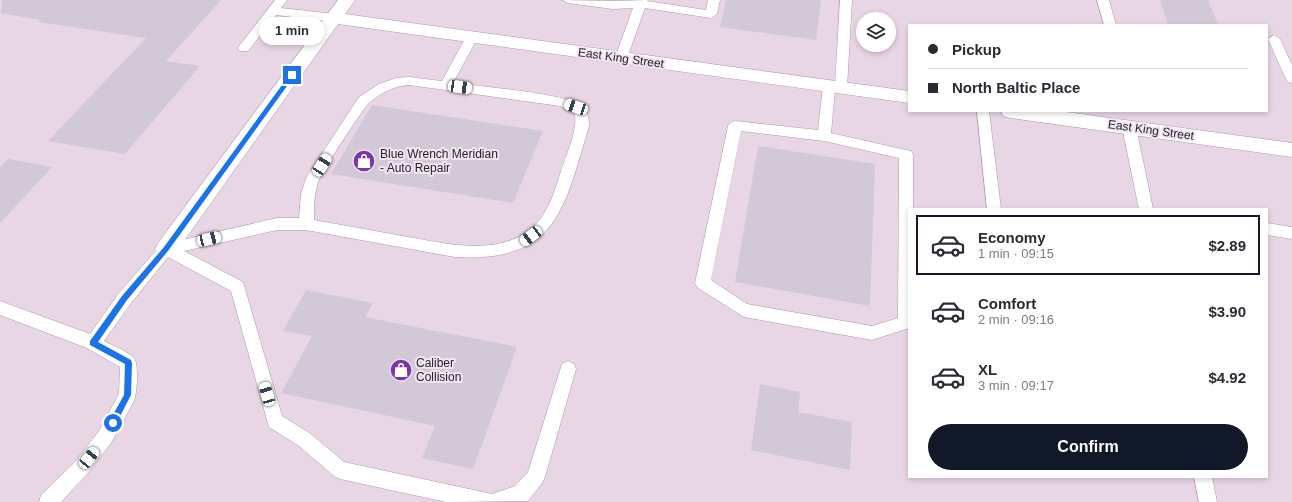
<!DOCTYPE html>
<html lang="en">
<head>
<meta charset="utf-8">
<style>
	body { margin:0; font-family:Helvetica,sans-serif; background:#f2f2f3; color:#2b2b33; height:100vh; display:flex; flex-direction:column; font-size:15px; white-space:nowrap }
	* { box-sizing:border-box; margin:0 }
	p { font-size:13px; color:#7c7c81 }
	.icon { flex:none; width:22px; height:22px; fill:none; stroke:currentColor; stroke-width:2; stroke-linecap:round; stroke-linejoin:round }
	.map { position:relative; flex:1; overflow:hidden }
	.details { position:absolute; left:908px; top:208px; width:360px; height:270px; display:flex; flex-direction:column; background:#fff; border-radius:0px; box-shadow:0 2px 6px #0003 }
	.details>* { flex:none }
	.banner { position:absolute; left:908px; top:24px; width:360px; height:88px; border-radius:0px; box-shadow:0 2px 6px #0003; display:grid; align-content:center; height:88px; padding:0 20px; background:#fff }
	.fabs { position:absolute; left:856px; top:12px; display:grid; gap:8px }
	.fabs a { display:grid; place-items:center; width:40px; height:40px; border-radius:50%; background:#fff; box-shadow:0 2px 6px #0003; font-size:20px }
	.end { position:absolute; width:18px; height:18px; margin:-9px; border:5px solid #1a73e8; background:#fff; box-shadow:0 0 0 2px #fff }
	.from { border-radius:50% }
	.bubble { position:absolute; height:28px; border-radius:14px; background:#fff; box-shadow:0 2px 6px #0003; font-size:13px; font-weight:800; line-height:28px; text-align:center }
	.car { position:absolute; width:12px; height:24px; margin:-12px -6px; border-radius:5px; box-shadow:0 0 3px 1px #0007; background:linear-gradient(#fff 24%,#345 0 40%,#fff 0 76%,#345 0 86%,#fff 0) }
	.banner b { display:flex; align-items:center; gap:14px; height:38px; font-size:15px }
	.banner b+b { border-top:1px solid #e1e1e2 }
	.banner i { width:10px; height:10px; background:#2b2b33 }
	ul { padding:7px 0 0; list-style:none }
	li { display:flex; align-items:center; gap:12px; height:60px; margin:0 8px 6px; padding:0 12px; border:2px solid transparent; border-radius:0px }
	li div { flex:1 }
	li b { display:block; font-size:15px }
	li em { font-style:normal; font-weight:800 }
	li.active { border-color:#111827 }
	li>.icon { width:36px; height:36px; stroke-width:1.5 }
	.button { display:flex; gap:8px; margin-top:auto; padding:8px 20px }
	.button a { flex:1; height:46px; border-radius:24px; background:#111827; color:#fff; font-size:16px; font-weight:800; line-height:46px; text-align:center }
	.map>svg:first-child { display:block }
	.industrial { fill:#e9d6e5; fill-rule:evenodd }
	.building { fill:#d1c9d8 }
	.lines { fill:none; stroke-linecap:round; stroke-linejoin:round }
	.lane-casing { stroke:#a79ba9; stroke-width:1 }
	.street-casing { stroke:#a79ba9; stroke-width:1 }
	.lane { fill:#fff; fill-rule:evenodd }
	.street { fill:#fff; fill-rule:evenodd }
	.route { fill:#1a73e8 }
	.labels { text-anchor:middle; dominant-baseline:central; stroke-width:4; stroke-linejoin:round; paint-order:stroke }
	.street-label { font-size:12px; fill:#272227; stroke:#f2e5f4 }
	.poi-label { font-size:12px; fill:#272227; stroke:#f2e5f4; text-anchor:start }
</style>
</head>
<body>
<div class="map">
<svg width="1292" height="502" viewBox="0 0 1292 502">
	<rect width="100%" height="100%" fill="#f2e5f4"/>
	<!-- industrial -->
	<path class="industrial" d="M0,0H1292V502H0ZM863,19H889V45H863ZM909,25H1267V111H909ZM909,209H1267V477H909Z"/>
	<!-- building -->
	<g class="building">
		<path d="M2,0H221L166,61L200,66L125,154L48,141L146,38L38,22L40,20L1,13Z"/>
		<path d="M726,0H821L816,40L720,27Z"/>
		<path d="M1160,0H1208L1218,25H1168Z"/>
		<path d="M372,105L543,131L513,203L331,174Z"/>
		<path d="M758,146L875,164L870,306L735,282Z"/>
		<path d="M8,159L52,167L0,223V167Z"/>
		<path d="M306,290L373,303L365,317L517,347L473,469L422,458L435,426L281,393L312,336L283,331Z"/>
		<path d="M760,384L800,392L798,412L852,422L850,470L751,450Z"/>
	</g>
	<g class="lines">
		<!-- lane casing -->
		<g class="lane-casing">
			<g id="lane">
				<path d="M275,0H287L281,8L334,14L340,18L334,22L276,15L248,51H240L238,48L240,45Z"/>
				<path d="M562,0L613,1L648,0L647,1L706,10L708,0H720L717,14L711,18L645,8L627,58L621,62L615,58L633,8L613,9L568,3Z"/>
				<path d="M840,0H852L847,88L845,91L841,92L835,89L831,133L906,150L911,151L913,155V209H909V328L872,340L744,317L698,288L695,283L728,126L730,123L735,121L818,130L823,86L825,83L829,82L835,85ZM741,131L824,141L899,158L898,318L872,326L747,304L711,280Z"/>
				<path d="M1097,0H1109L1116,25H1104Z"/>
				<path d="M472,33L478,37L453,83C477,86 569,94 583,106C588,112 589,119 589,126C564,208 558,263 455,257L306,230H277L184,251L243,282L282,416L311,434L344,462L492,494L515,486L528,472L562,364L568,361L574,364L576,369L545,477L542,483L528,501L446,502L340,479L334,476L299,446L269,427L231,291L168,257L131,303L104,341C111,345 129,352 134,358C139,364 137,394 134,401L111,443L87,474L61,502H39L41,495L75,462L99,431L119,394L120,367L87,348L0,315V301L90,334L119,293L161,245L277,218H299L301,194L306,178L359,97L379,84L396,78L409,77L442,81L466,37ZM409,85L560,106L574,113C580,124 565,159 561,171C555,190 549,211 535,225C499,260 440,242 397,235C369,230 342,225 314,220C314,206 314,192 319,180C323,170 363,108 370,102C382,92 394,86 409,85Z"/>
				<path d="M1274,35L1280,39L1292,65V83L1288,82L1286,79L1268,39Z"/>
				<path d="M977,111H989L1001,209H987Z"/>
				<path d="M1129,122L1134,124L1136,127L1153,209H1139L1122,127L1124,124Z"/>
				<path d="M1267,223L1292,227V239L1267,235Z"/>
				<path d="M1194,477H1212L1217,502H1199Z"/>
			</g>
		</g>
		<!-- street casing -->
		<g class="street-casing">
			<g id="street">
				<path d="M338,0H355L345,14L909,91V103L338,24L174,255L166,258L158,255L155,249L158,243Z"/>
				<path d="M1001,111H1059L1292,143V157L1010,118L1003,116Z"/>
			</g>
		</g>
		<!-- lane -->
		<use href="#lane" class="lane"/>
		<!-- street -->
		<use href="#street" class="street"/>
	</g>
	<!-- route -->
	<path class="route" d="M290,74L295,75L168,251L127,300L98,342L131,360L132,363L131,395L115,426H110V420L124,395L125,364L90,345V341L122,296L164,247Z"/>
	<!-- icons -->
	<defs>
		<g id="shop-disc" transform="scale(1.15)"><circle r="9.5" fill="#7c35a8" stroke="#f2e5f4"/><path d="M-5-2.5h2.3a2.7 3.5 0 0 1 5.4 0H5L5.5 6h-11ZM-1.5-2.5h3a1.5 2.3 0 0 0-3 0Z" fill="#fff"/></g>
	</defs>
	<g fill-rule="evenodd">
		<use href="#shop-disc" x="364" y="161"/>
		<use href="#shop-disc" x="401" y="370"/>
	</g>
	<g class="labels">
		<!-- street labels -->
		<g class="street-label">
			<text transform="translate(621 58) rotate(8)">East King Street</text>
			<text transform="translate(1151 130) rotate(8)">East King Street</text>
		</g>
		<!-- poi labels -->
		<g class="poi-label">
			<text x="380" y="154">Blue Wrench Meridian<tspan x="380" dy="14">- Auto Repair</tspan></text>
			<text x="416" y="363">Caliber<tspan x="416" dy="14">Collision</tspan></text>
		</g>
	</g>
</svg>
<div class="fabs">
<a><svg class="icon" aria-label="layers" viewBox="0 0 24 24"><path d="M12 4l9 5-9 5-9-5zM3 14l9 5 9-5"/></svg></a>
</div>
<i class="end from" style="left:113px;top:423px"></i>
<i class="end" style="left:292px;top:75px"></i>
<div class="bubble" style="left:259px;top:17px;width:66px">1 min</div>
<i class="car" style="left:460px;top:87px;rotate:98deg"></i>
<i class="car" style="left:576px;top:107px;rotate:288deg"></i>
<i class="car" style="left:322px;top:165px;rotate:33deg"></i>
<i class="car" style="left:531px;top:236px;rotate:233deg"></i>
<i class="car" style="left:209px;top:239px;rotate:77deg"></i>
<i class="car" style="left:267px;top:394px;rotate:344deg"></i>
<i class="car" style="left:89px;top:458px;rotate:39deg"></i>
<div class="banner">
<b><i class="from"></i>Pickup</b>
<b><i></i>North Baltic Place</b>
</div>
<section class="details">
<ul>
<li class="active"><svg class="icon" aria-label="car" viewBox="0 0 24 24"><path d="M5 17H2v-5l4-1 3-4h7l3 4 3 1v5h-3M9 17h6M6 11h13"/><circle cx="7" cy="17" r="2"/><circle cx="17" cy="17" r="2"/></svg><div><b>Economy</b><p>1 min · 09:15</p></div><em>$2.89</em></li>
<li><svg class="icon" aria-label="car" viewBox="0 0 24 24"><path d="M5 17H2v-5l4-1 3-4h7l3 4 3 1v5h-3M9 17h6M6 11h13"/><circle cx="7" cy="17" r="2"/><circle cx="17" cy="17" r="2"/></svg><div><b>Comfort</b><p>2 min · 09:16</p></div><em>$3.90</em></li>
<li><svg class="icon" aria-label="car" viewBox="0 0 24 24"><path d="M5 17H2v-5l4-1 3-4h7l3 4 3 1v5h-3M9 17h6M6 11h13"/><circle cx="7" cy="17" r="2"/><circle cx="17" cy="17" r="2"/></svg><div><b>XL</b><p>3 min · 09:17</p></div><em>$4.92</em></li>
</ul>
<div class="button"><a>Confirm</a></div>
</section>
</div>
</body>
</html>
